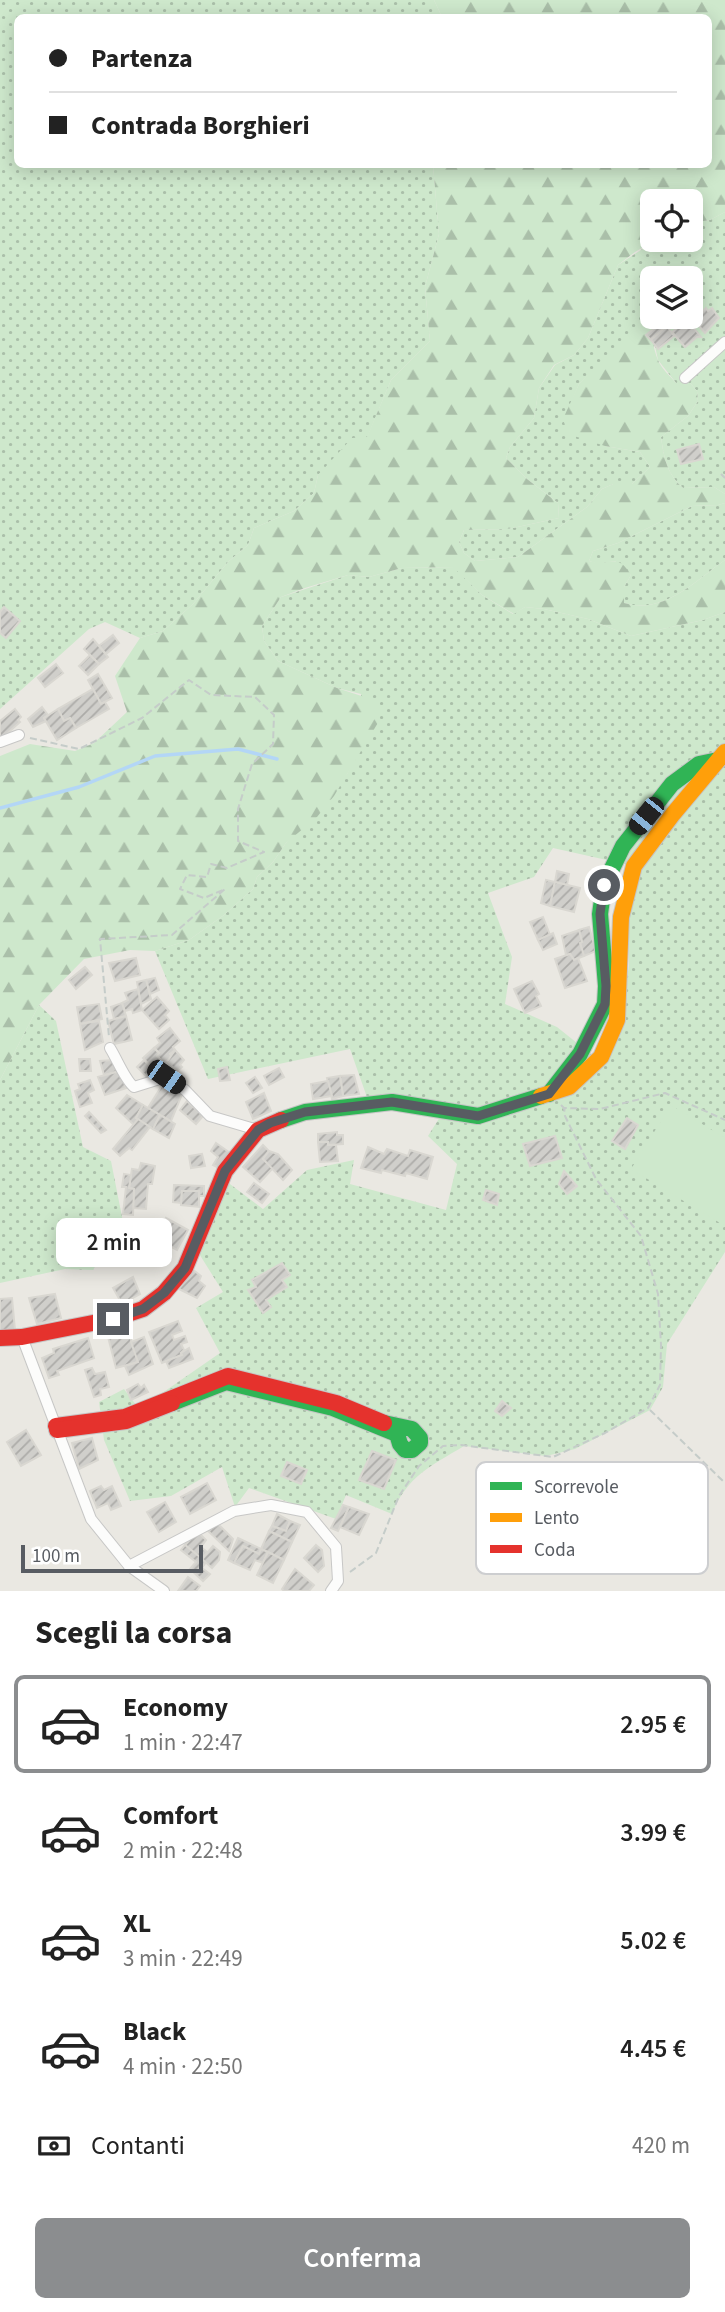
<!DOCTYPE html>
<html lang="it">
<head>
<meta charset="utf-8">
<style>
	body { margin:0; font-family:"Source Sans 3",sans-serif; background:#f6f6f6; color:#222; height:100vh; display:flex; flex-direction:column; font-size:26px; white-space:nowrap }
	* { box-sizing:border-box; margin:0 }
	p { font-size:23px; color:#767676 }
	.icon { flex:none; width:38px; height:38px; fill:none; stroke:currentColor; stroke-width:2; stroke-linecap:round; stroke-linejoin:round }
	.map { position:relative; height:1591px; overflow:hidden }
	.panel { display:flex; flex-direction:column; background:#fff; flex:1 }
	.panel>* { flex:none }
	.hud { position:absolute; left:14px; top:14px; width:698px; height:154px; border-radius:10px; box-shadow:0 4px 18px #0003; display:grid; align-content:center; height:154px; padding:0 35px; background:#fff }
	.fabs { position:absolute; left:640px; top:189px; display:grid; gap:14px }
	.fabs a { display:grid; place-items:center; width:63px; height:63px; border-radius:10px; background:#fff; box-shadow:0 4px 18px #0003; font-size:35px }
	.scale { position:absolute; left:21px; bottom:18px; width:182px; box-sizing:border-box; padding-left:7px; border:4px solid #585c62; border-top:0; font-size:19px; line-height:24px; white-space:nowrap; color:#585c62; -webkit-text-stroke:5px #fff; paint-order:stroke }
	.end { position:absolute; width:32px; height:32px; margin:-16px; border:9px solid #585c62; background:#fff; box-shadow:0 0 0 4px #fff }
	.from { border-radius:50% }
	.bubble { position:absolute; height:49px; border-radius:10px; background:#fff; box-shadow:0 4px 18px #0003; font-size:23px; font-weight:600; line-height:49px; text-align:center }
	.car { position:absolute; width:21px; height:42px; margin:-21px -10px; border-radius:9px; box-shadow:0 0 5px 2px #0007; background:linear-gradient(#222 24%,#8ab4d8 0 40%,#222 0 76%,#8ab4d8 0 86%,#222 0) }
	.hud b { display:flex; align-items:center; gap:24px; height:66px; font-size:26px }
	.hud b+b { border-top:2px solid #e0e0e0 }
	.hud i { width:18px; height:18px; background:#222 }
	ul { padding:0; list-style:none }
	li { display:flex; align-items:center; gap:21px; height:98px; margin:0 14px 10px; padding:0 21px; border:4px solid transparent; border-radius:10px }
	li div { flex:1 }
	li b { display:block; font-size:26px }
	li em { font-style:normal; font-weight:600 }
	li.selected { border-color:#8b8d8f }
	li>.icon { width:63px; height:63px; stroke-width:1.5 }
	h2 { padding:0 35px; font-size:32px; line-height:84px }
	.pay { display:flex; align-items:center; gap:18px; height:77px; padding:0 35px; font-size:26px }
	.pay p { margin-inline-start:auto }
	.button { display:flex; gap:14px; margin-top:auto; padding:14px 35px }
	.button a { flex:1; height:80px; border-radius:10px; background:#8b8d8f; color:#fff; font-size:28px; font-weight:600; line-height:80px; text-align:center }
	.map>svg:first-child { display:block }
	.grass { fill:url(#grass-dots); fill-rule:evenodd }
	.forest { fill:url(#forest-firs) }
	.pitch { fill:#cee8cc }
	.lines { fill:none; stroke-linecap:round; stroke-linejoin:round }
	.stream { stroke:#b3d6f6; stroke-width:3.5 }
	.building { fill:url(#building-hatch); stroke:#d9d7d1; stroke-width:2 }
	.street-casing { stroke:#c7c7c6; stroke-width:12 }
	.fast-casing { stroke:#c6c5c5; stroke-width:18 }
	.slow-casing { stroke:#c6c5c5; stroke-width:18 }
	.jam-casing { stroke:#c6c5c5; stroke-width:18 }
	.path { stroke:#c5ccc9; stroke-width:2; stroke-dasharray:7 3.5; stroke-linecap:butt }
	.street { stroke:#fcfcfb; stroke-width:10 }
	.fast { stroke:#30b455; stroke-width:16 }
	.slow { stroke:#ff9f0a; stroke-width:16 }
	.jam { stroke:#e5322d; stroke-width:16 }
	.route { stroke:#585c62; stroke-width:9 }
	.key { fill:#fff; stroke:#cdced0; stroke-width:2 }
	.key-label { font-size:19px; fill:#585c62 }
</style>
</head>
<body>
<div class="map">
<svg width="725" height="1591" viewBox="0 0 725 1591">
	<defs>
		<pattern id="grass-dots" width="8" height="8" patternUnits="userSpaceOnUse" patternTransform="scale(1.75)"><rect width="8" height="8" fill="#cee8cc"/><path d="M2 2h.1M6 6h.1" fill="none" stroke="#aabfa9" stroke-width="1.8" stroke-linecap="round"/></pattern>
		<pattern id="forest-firs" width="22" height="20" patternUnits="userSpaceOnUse" patternTransform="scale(1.75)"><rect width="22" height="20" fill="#cee8cc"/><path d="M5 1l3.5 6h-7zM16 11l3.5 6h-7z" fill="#aabfa9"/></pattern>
		<pattern id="building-hatch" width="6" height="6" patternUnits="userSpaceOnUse" patternTransform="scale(1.75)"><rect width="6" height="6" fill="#d0cfcb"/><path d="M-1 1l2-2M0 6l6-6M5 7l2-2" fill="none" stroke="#acaba8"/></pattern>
	</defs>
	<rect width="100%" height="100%" fill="#eae8e2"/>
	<!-- grass -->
	<g class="grass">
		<path d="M0,0H434L442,17L18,18V164L433,165L439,234L425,287L430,341L391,380L367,438L318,475L314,493L294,511L254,528L248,545L228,562L193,604L163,631L140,638L105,622L89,629L0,709Z"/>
		<path d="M725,212V494L714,487L683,488C667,474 664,458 661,437L688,416L698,401L697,391L690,383H676L658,360L655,346L595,369L579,384L572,401L605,446L640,452L650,467L632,484H613L602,489L587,507L518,557L475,561L464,553L459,542L464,530L508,529L559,518L558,503L527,479L506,458L510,447L534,418L539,388L555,365L574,355L588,338L618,265L656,240H691V223L710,220ZM653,278H691V317H653Z"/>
		<path d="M725,503V560C695,581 664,615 624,603V587L631,575L615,561L598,564L589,561L593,551L618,543L692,506L718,505Z"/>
		<path d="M454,567L482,595L513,614L525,607L544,609L588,619L631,636L703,620L725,612V1252L667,1344L663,1387L650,1410L575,1449L546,1456L464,1446C431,1466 407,1476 392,1514L346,1495L336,1519L249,1488L235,1507L222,1467L171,1496L130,1501L104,1440L99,1402L124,1389L139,1409L220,1353L196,1308L223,1292L198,1252L222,1178L263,1209L307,1170L354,1160L350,1184L446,1210L457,1164L428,1136L445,1109L369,1103L350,1049L208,1079L155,951L189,940L224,915L253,889L257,877L273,862L286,843L347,774L361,747V694L337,688L278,661L264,641L262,626L281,597L348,575L369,577L402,568ZM553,848L638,867L628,913L629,965L622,1011L597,1059L557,1027L505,1004L512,957L488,893L534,877Z"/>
		<path d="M39,1005L56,1021L83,1147L111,1161L123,1222L93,1270L65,1269L0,1283V1080Z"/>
	</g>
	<!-- forest -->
	<path class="forest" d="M434,0H725V212L710,220L691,223V201H653V240H656L635,252L618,265L588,338L574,355L554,365L539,388L534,418L510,447L506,458L527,479L558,503L559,518L508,529L464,530L459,542L464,553L475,561L518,557L587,507L602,489L613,484H632L650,467L640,452L605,446L568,434L563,419L579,384L627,336L644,329C654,339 653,348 658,360C661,368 670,376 676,383H690L697,391L698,401L688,416L661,437C664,458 667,474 683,488L714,487L725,494V503L718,505L692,506L618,543L593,551L589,561C610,568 616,550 631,575L624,587V603C664,615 695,581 725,560V612L703,620L631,636L588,619L544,609L525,607L514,614L482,595L453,567L402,568L369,577L348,575L305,588L281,597L262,626L264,641L278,661L337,688L377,701L379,721L334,796L317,817L286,843L273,862L257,877L253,889L224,915L189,940L155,951L130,950L84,959L39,1005L0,1080V756L30,744L75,751L94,743L127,712L115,676L140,638L163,631L193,604L228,562L248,545L254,528L294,511L314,493L318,475L352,438L367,437L391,380L430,341L425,287L439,234L433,165L709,164V18L442,17Z"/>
	<!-- pitch -->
	<path class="pitch" d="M671,1105L725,1138V1226L631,1169Z"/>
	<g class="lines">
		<!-- stream -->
		<path class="stream" d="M0,808L79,787L155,756L238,749L277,759"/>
	</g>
	<!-- building -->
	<g class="building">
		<path d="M706,308L708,311L712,308L719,318L705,333L693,319Z"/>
		<path d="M663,321L667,326L651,340L646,335Z"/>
		<path d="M685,321L687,324L689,322L701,337H697L685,347L672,332Z"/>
		<path d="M667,326L674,336L658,349L651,340Z"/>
		<path d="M699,444L703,459L681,464L677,450Z"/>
		<path d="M4,607L20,621L6,638L0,633V612Z"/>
		<path d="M113,635L119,643L106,654L99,646Z"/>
		<path d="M93,639L108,657L99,664L84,649Z"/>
		<path d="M90,655L99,664L88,675L79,666Z"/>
		<path d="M56,664L63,673L45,687L38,678Z"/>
		<path d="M98,674L112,698L101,704L88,680Z"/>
		<path d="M93,689L101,704L105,702L109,709L76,728L70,718L64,721L58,709Z"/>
		<path d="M42,707L48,715L44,718L46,721L33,727L28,719Z"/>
		<path d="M15,709L21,717L18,720L20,722L0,740V721Z"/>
		<path d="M58,709L64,721L70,718L76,728L57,740L44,718Z"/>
		<path d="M557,871L569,874L567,885L555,882Z"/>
		<path d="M546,880L555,882L550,906L541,903Z"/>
		<path d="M555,882L580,888L574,912L550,906Z"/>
		<path d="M543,917L550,935L538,940L530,922Z"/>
		<path d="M589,927L596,951L584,956L580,943L582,942L579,930Z"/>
		<path d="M579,930L582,942L580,943L584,956L574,960L570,954L566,955L562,936Z"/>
		<path d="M553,933L557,944L543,950L538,940Z"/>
		<path d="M570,954L574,960L578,958L587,981L565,988L555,959Z"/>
		<path d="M136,958L140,975L115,981L109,963Z"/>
		<path d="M85,967L92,975L76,989L69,980Z"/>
		<path d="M155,978L159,990L150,994L146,980Z"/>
		<path d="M146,980L151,999L141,1004L137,982Z"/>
		<path d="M532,981L539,994L536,996L541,1006L525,1013L514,989Z"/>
		<path d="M138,989L142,1010L133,1013L132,1009L125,1011L122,1003L128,1000L125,993Z"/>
		<path d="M157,997L169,1011L165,1015L169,1020L159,1029L142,1010Z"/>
		<path d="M122,1003L126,1016L114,1019L111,1007Z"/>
		<path d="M99,1004L102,1019L80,1024L77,1007Z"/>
		<path d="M126,1016L132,1040L114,1044L108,1021Z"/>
		<path d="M99,1021L103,1042L85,1050L80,1024Z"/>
		<path d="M170,1028L180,1041L173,1047L175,1050L170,1054L172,1057L164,1063L157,1056L159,1053L154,1048L160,1043L157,1038Z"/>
		<path d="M154,1048L159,1053L157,1056L164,1063L156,1072L143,1058Z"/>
		<path d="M175,1050L184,1060L180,1065L182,1067L177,1071L167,1062Z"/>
		<path d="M79,1059H90L91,1071H80Z"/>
		<path d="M113,1060L120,1071L104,1075L100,1061Z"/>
		<path d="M144,1060L156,1072L149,1079L137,1067Z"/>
		<path d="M227,1067L230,1080L220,1081L218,1069Z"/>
		<path d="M279,1068L284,1077L269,1085L264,1076Z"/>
		<path d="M120,1071L126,1088L105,1095L98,1077Z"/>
		<path d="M354,1075L359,1094L343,1096L340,1076Z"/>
		<path d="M340,1076L343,1096L332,1099L327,1078Z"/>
		<path d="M255,1077L262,1088L253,1093L246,1083Z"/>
		<path d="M90,1080L94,1090L88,1093L92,1103L80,1107L75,1091L80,1089L78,1084Z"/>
		<path d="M328,1081L332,1096L313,1099L311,1084Z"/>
		<path d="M164,1082L183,1092L171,1121L148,1108Z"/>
		<path d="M264,1093L271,1111L253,1119L246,1102Z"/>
		<path d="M127,1095L143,1105L136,1118L138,1119L134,1125L116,1108Z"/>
		<path d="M187,1101L203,1116L196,1124L180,1110Z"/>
		<path d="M143,1105L160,1115L153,1129L136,1118Z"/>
		<path d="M89,1112L106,1130L101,1133L85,1116Z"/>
		<path d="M160,1115L175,1124L169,1138L153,1129Z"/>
		<path d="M627,1118L638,1125L625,1149L612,1141Z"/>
		<path d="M138,1119L150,1127L132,1150L129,1148L120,1156L113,1149Z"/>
		<path d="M337,1132V1135H343V1144L328,1145V1142H318V1134Z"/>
		<path d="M555,1136L562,1158L530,1166L523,1144Z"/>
		<path d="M318,1142H328V1145H336L338,1161L320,1162Z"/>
		<path d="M216,1143L233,1155L223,1170L213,1165L218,1157L211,1151Z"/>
		<path d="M263,1145L269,1151L263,1159L273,1168L260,1182L243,1167Z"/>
		<path d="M368,1147L384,1154L387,1149L408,1156L410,1150L433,1157L427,1179L406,1173L405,1176L382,1170L381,1173L361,1168Z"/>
		<path d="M269,1151L278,1154L292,1170L283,1180L263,1159Z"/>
		<path d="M202,1154L205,1166L191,1168L189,1156Z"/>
		<path d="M141,1163L155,1166L152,1184H148L146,1209L133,1208L134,1189L129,1188L132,1169L139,1170Z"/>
		<path d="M564,1171L577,1186L567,1194L559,1184Z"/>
		<path d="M124,1174L131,1175L129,1188L134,1189L133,1215L123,1214L126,1187H122Z"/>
		<path d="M254,1183L269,1194L262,1203L247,1192Z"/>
		<path d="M174,1185L204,1186V1196H199V1191H182L181,1203L173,1202Z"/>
		<path d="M486,1190L499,1194L497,1205L483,1200Z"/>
		<path d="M182,1191H199V1207L181,1205Z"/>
		<path d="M166,1218L188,1230L177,1250L156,1239Z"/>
		<path d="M131,1232L142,1234V1263L124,1261L127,1240H130Z"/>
		<path d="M282,1263L290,1275L282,1280L287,1287L266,1300L271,1307L263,1313L248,1290L256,1287L252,1280Z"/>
		<path d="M192,1269L201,1276L199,1281L205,1286L197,1298L179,1289Z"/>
		<path d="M133,1277L140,1294L122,1304L113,1288Z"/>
		<path d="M55,1294L61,1318L37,1324L29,1298Z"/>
		<path d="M12,1298L15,1330L0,1332V1299Z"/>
		<path d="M178,1321L182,1331L172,1335L174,1340L185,1336L187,1342L181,1344L184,1350L181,1353L182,1355L162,1363L149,1332Z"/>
		<path d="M127,1327L138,1362L116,1368L107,1333Z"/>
		<path d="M144,1337L153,1364L129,1375L125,1366L138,1362L131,1342Z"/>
		<path d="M88,1338L94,1358L57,1371L59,1375L49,1378L42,1358L54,1353L53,1349Z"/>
		<path d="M189,1348L193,1359L169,1368L166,1361L182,1355L181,1353Z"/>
		<path d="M92,1368L95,1374L105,1372L109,1387L100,1389L101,1395L94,1397L85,1370Z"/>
		<path d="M138,1384L141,1388L144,1385L148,1392L131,1400L127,1390Z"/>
		<path d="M502,1401L511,1408L502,1416L495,1411Z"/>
		<path d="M26,1430L41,1455L21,1466L7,1442Z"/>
		<path d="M92,1438L98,1460L79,1469L72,1443Z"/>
		<path d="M372,1451L396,1460L384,1489L359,1480Z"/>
		<path d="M287,1462L307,1470L301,1484L281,1476Z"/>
		<path d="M207,1483L216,1500L190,1514L181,1497Z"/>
		<path d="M101,1486L104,1490L112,1486L121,1506L111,1510L108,1503L97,1508L90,1491Z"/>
		<path d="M165,1502L176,1522L159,1532L147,1512Z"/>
		<path d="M343,1505L349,1507L338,1531L331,1528Z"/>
		<path d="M349,1507L369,1514L359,1535L340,1527Z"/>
		<path d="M277,1514L290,1521L286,1531L272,1526Z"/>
		<path d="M214,1520L233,1539L229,1551L203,1526Z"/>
		<path d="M290,1521L300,1525L292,1542L269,1531L272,1526L286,1531Z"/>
		<path d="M197,1531L206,1540L201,1547L207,1552L202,1559L185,1545Z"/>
		<path d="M269,1531L292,1542L284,1560L261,1549Z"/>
		<path d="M238,1538L261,1549L259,1554L243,1546L234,1563L228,1560Z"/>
		<path d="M185,1545L206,1562L202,1568L210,1574L203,1581L190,1569L196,1562L181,1550Z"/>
		<path d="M316,1545L322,1550L324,1566L318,1572L304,1558Z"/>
		<path d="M213,1546L220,1552L219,1560L212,1568L202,1559Z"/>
		<path d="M243,1546L259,1554L261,1549L268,1552L263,1563L255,1560L250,1570L234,1563Z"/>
		<path d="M268,1552L284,1560L273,1583L257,1575Z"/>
		<path d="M295,1569L314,1585L309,1591H284L282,1589Z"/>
		<path d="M188,1577L200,1586L196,1591H178Z"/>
	</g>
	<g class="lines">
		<!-- street casing -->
		<g class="street-casing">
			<g id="street">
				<path d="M685,378L725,342"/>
				<path d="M0,742L19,735"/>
				<path d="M110,1048C117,1059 125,1080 134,1087L166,1077L185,1090L210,1116L258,1130"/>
				<path d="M22,1337L91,1519L129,1566L164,1591"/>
				<path d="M129,1566L234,1511L271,1505L307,1512L336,1547L338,1581L331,1591"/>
			</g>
		</g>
		<!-- fast casing -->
		<g class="fast-casing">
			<g id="fast">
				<path d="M549,1094L580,1054L605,1004L606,986L600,914L604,885L623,846L672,784L699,764L718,760"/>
				<path d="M281,1120L305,1112L392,1102L478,1116L541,1096"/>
				<path d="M172,1403L226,1382L333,1408L397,1434L400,1444L405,1450H412L420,1443V1438L412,1429L384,1423"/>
			</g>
		</g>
		<!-- slow casing -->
		<g class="slow-casing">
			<path id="slow" d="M541,1096L569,1087L601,1057L617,1020L621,917L634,866L673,814L725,752"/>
		</g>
		<!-- jam casing -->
		<g class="jam-casing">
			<g id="jam">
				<path d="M0,1338L22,1337L113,1319L143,1309L164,1293L185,1268L225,1171L258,1130L281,1120"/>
				<path d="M56,1426L125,1417L228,1376L336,1403L384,1423"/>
				<path d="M57,1430L126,1421L172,1403"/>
			</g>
		</g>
		<!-- path -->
		<g class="path">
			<path d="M721,474L725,478"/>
			<path d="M30,738L79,749L142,718L189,680L211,695L255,697L274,715L273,744L252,764L238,809V841L264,852L227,868L211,864L207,877L187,875L180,889L204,898L225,889L172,935L100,939L109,1037"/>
			<path d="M561,1105L564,1108L600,1109L665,1093L725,1120"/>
			<path d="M650,1410L725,1483"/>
			<path d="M350,1572L376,1553L399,1496L419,1466L443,1446L461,1445L553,1457L605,1433L648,1408L660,1385L661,1345L658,1294L641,1236L596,1179L565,1116L564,1108"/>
		</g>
		<!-- street -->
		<use href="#street" class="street"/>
		<!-- fast -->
		<use href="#fast" class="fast"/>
		<!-- slow -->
		<use href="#slow" class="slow"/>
		<!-- jam -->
		<use href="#jam" class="jam"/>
	</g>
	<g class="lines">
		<!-- route -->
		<path class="route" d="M113,1319L143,1309L164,1293L185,1268L225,1171L258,1130L270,1123L305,1112L392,1102L478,1116L549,1094L580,1054L605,1004L606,986L600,914L604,885"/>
	</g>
	<!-- legend -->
	<rect x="476" y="1462" width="232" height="112" rx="10" class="key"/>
	<rect x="490" y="1482" width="32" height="8" fill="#30b455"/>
	<rect x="490" y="1513" width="32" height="9" fill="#ff9f0a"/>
	<rect x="490" y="1545" width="32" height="8" fill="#e5322d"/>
	<g class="key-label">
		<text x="534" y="1493">Scorrevole</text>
		<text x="534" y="1524">Lento</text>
		<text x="534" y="1556">Coda</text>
	</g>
</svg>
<div class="fabs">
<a><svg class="icon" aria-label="locate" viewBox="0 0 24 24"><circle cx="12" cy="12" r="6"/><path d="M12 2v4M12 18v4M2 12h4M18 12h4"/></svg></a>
<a><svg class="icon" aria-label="layers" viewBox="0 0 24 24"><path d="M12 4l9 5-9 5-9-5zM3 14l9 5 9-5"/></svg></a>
</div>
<div class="scale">100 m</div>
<i class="end from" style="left:604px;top:885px"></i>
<i class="end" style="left:113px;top:1319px"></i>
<div class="bubble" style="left:56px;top:1218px;width:116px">2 min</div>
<i class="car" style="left:646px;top:816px;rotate:219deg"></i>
<i class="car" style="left:166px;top:1077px;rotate:125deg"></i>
<div class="hud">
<b><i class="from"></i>Partenza</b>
<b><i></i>Contrada Borghieri</b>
</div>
</div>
<section class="panel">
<h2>Scegli la corsa</h2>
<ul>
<li class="selected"><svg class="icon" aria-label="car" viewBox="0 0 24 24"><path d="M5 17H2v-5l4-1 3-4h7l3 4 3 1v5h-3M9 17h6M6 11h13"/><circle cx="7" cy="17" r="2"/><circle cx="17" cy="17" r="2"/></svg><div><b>Economy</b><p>1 min · 22:47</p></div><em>2.95 €</em></li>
<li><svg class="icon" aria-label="car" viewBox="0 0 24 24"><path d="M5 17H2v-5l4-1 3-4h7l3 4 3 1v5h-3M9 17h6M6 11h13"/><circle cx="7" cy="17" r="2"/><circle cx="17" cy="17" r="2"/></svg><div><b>Comfort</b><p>2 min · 22:48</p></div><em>3.99 €</em></li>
<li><svg class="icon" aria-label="car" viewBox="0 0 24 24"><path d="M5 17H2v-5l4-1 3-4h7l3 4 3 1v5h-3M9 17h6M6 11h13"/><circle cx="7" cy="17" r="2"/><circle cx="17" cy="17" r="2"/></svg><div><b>XL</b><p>3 min · 22:49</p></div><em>5.02 €</em></li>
<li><svg class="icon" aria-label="car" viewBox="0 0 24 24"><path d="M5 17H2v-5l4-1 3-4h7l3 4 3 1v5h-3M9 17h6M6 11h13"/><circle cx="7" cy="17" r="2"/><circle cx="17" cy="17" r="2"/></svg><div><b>Black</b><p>4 min · 22:50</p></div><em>4.45 €</em></li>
</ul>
<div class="pay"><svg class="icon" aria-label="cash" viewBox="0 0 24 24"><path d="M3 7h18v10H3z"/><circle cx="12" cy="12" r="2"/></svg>Contanti<p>420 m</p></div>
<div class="button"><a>Conferma</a></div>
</section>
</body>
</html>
